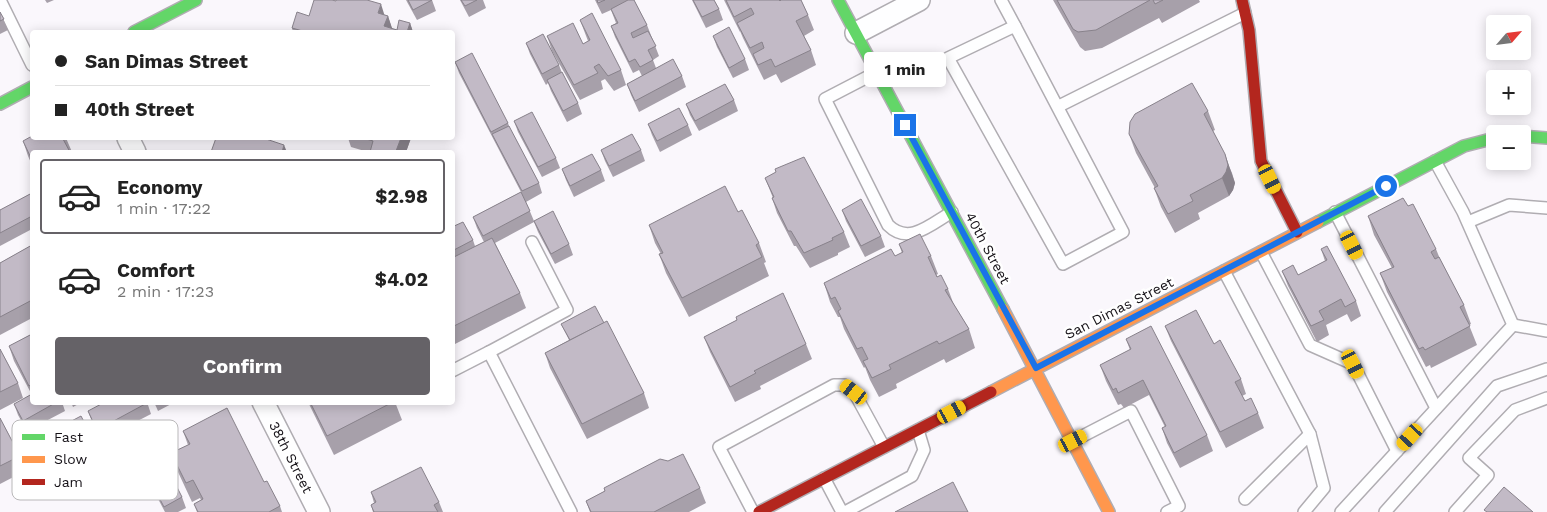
<!DOCTYPE html>
<html lang="en">
<head>
<meta charset="utf-8">
<style>
	body { margin:0; font-family:"Work Sans",sans-serif; background:#f2f2f2; color:#222; height:100vh; display:flex; flex-direction:column; font-size:19px; white-space:nowrap }
	* { box-sizing:border-box; margin:0 }
	p { font-size:16px; color:#767676 }
	.icon { flex:none; width:28px; height:28px; fill:none; stroke:currentColor; stroke-width:2; stroke-linecap:round; stroke-linejoin:round }
	.map { position:relative; flex:1; overflow:hidden }
	.side { position:absolute; left:30px; top:150px; width:425px; height:255px; display:flex; flex-direction:column; background:#fff; border-radius:5px; box-shadow:0 2px 12px #0003 }
	.side>* { flex:none }
	.banner { position:absolute; left:30px; top:30px; width:425px; height:110px; border-radius:5px; box-shadow:0 2px 12px #0003; display:grid; align-content:center; height:110px; padding:0 25px; background:#fff }
	.needle { width:32px; rotate:62deg }
	.buttons { position:absolute; left:1486px; top:15px; display:grid; gap:10px }
	.buttons a { display:grid; place-items:center; width:45px; height:45px; border-radius:5px; background:#fff; box-shadow:0 2px 12px #0003; font-size:25px }
	.end { position:absolute; width:22px; height:22px; margin:-11px; border:6px solid #1a73e8; background:#fff; box-shadow:0 0 0 2px #fff }
	.from { border-radius:50% }
	.bubble { position:absolute; height:35px; border-radius:5px; background:#fff; box-shadow:0 2px 12px #0003; font-size:16px; font-weight:700; line-height:35px; text-align:center }
	.car { position:absolute; width:15px; height:30px; margin:-15px -8px; border-radius:6px; box-shadow:0 0 4px 1px #0007; background:linear-gradient(#f5c518 24%,#345 0 40%,#f5c518 0 76%,#345 0 86%,#f5c518 0) }
	.banner b { display:flex; align-items:center; gap:18px; height:48px; font-size:19px }
	.banner b+b { border-top:1px solid #e0e0e0 }
	.banner i { width:12px; height:12px; background:#222 }
	ul { padding:9px 0 0; list-style:none }
	li { display:flex; align-items:center; gap:15px; height:75px; margin:0 10px 8px; padding:0 15px; border:2px solid transparent; border-radius:5px }
	li div { flex:1 }
	li b { display:block; font-size:19px }
	li em { font-style:normal; font-weight:700 }
	li.current { border-color:#656267 }
	li>.icon { width:45px; height:45px; stroke-width:1.5 }
	.button { display:flex; gap:10px; margin-top:auto; padding:10px 25px }
	.button a { flex:1; height:58px; border-radius:5px; background:#656267; color:#fff; font-size:20px; font-weight:700; line-height:58px; text-align:center }
	.map>svg:first-child { display:block }
	.lines { fill:none; stroke-linecap:round; stroke-linejoin:round }
	.lane-casing { stroke:#b0adb2; stroke-width:14 }
	.street-casing { stroke:#b0adb2; stroke-width:24 }
	.fast-casing { stroke:#b0adb2; stroke-width:14 }
	.slow-casing { stroke:#b0adb2; stroke-width:14 }
	.jam-casing { stroke:#b0adb2; stroke-width:14 }
	.lane { stroke:#fefeff; stroke-width:11 }
	.street { stroke:#fefeff; stroke-width:21 }
	.fast { stroke:#63d668; stroke-width:11 }
	.slow { stroke:#ff974d; stroke-width:11 }
	.jam { stroke:#b3261e; stroke-width:11 }
	.wall { fill:#a7a0aa }
	.shaded-wall { fill:#88828b }
	.building { fill:#c2bac6; stroke:#88828b }
	.route { stroke:#1a73e8; stroke-width:6 }
	.labels { text-anchor:middle; dominant-baseline:central; stroke-width:5; stroke-linejoin:round; paint-order:stroke }
	.street-label { font-size:14px; fill:#151117; stroke:#fff }
	.key { fill:#fff; stroke:#b9b8b9; stroke-width:1 }
	.key-label { font-size:14px; fill:#151117 }
</style>
</head>
<body>
<div class="map">
<svg width="1547" height="512" viewBox="0 0 1547 512">
	<rect width="100%" height="100%" fill="#faf7fc"/>
	<g class="lines">
		<!-- lane casing -->
		<g class="lane-casing">
			<g id="lane">
				<path d="M0,0L32,65"/>
				<path d="M1001,0L1015,26"/>
				<path d="M1015,26L1123,232L1063,264L948,58Z"/>
				<path d="M877,72L825,99L888,225C909,246 931,224 952,212"/>
				<path d="M1059,106L1245,13"/>
				<path d="M1335,212L1436,408"/>
				<path d="M1468,222L1509,205L1547,208"/>
				<path d="M1261,252L1310,345L1353,364L1397,451"/>
				<path d="M1224,271L1310,434L1324,488L1304,512"/>
				<path d="M1513,325L1547,331"/>
				<path d="M489,352L567,310L532,242"/>
				<path d="M452,371L489,352L571,512"/>
				<path d="M1073,441L1131,411L1179,506L1167,512"/>
				<path d="M824,478L842,512"/>
				<path d="M1245,499L1310,434"/>
				<path d="M753,512L719,447L834,385H844L854,392L884,447"/>
				<path d="M845,512L912,476L924,450L918,430"/>
				<path d="M1341,512L1513,325L1463,212L1435,161"/>
				<path d="M1385,512L1497,386L1547,369"/>
				<path d="M1455,512L1488,475L1469,458L1515,410L1547,398"/>
			</g>
		</g>
		<!-- street casing -->
		<g class="street-casing">
			<g id="street">
				<path d="M856,33L919,0"/>
				<path d="M128,138L135,152"/>
				<path d="M263,402L319,512"/>
			</g>
		</g>
		<!-- fast casing -->
		<g class="fast-casing">
			<g id="fast">
				<path d="M838,0L1003,309"/>
				<path d="M134,32L196,0"/>
				<path d="M0,104L32,87"/>
				<path d="M1522,136L1547,138"/>
				<path d="M1318,222L1464,146L1495,138"/>
			</g>
		</g>
		<!-- slow casing -->
		<g class="slow-casing">
			<g id="slow">
				<path d="M1003,309L1109,512"/>
				<path d="M991,392L1318,222"/>
			</g>
		</g>
		<!-- jam casing -->
		<g class="jam-casing">
			<g id="jam">
				<path d="M1242,0L1249,30L1261,161L1297,232"/>
				<path d="M759,512L991,392"/>
			</g>
		</g>
		<!-- lane -->
		<use href="#lane" class="lane"/>
		<!-- street -->
		<use href="#street" class="street"/>
		<!-- fast -->
		<use href="#fast" class="fast"/>
		<!-- slow -->
		<use href="#slow" class="slow"/>
		<!-- jam -->
		<use href="#jam" class="jam"/>
	</g>
	<!-- wall -->
	<g class="wall">
		<path d="M45,0H54L47,3Z"/>
		<path d="M406,0H432L436,11L417,20Z"/>
		<path d="M460,0H483L486,8L469,17Z"/>
		<path d="M595,0H634L647,25L659,56L653,60L656,68L682,76L686,87L639,112L631,95L627,84L642,76L639,70L633,73L615,37L611,26L616,23L611,10L602,14Z"/>
		<path d="M692,0H714L719,9L723,20L706,28Z"/>
		<path d="M724,0H801L808,15L814,30L804,36L811,50L816,65L781,83L776,74L764,80L743,38L740,31V32Z"/>
		<path d="M1053,0H1199L1200,2L1162,23L1159,18L1102,48L1085,51L1080,47Z"/>
		<path d="M0,12L8,30L0,34Z"/>
		<path d="M385,15L388,16L392,29L397,30L410,23L413,32H293L292,28L309,16Z"/>
		<path d="M580,20L621,70L626,85L614,91L605,79L601,81L603,89L580,100L552,51L547,36L583,44L588,41Z"/>
		<path d="M713,36L745,59L749,70L733,78L717,47Z"/>
		<path d="M526,43L559,65L562,73L578,103L582,114L567,122L551,91L548,83L546,85L530,54Z"/>
		<path d="M455,62L508,123L510,129L539,183L542,193L526,202L534,221L569,244L573,255L555,264L538,232L534,222L495,243L520,293L526,308L455,344L452,340V227L473,240L475,246L484,242L477,228L473,217L521,192L459,73Z"/>
		<path d="M734,100L738,111L699,131L690,115L686,104Z"/>
		<path d="M1208,111L1215,130L1213,131L1232,173L1235,183L1233,190L1229,196L1198,213L1200,219L1175,233L1161,207L1154,188H1155L1136,153L1129,134Z"/>
		<path d="M514,121L556,158L560,168L542,177L518,132Z"/>
		<path d="M648,124L688,125L692,135L660,152L652,135Z"/>
		<path d="M66,138L72,152H32V165L28,156L23,141Z"/>
		<path d="M348,138H411L406,152H368L351,147Z"/>
		<path d="M601,150H641L645,161L613,177L605,161Z"/>
		<path d="M562,169L601,170L605,181L574,197L566,180Z"/>
		<path d="M765,178L844,232L850,247L838,253V255L810,268L796,246H794L777,213L772,198H773Z"/>
		<path d="M32,193V229L0,246V210Z"/>
		<path d="M1408,206L1436,249L1440,259L1464,305L1471,324L1469,325L1477,345L1431,368L1430,365L1426,367L1387,292L1380,273L1392,268L1374,235L1368,216Z"/>
		<path d="M842,210L881,236L885,247L865,257L846,221Z"/>
		<path d="M738,212L759,243L766,262L764,263L769,276L689,317L666,273L659,254H661L655,243L649,225Z"/>
		<path d="M899,244L931,256L938,274L936,275L948,289L954,305L969,329L975,348L946,363L944,359L896,384L897,388L879,397L870,380L865,367L864,368L844,329L840,317H838L830,302L824,283L895,256L902,253Z"/>
		<path d="M32,245V318L0,335V263Z"/>
		<path d="M1321,249L1356,301L1361,316L1351,322L1347,314L1326,325L1329,335L1317,342L1288,286L1282,271L1298,275L1325,261Z"/>
		<path d="M736,317L806,344L812,359L760,386L761,389L735,402L710,352L704,337L737,320Z"/>
		<path d="M604,323L644,393L649,408L587,439L550,368L545,353L569,340L561,324Z"/>
		<path d="M1165,326L1214,344L1241,379L1246,394L1242,396L1245,401L1258,413L1264,428L1226,448L1171,341Z"/>
		<path d="M32,334V402H62L65,411L27,431L18,415L14,404L32,395L14,361L9,346Z"/>
		<path d="M1126,339L1207,435L1213,451L1180,468L1167,443L1162,428L1165,427L1149,395L1124,408L1121,404L1118,405L1106,381L1100,365L1130,350Z"/>
		<path d="M0,349L18,383L23,398L0,410Z"/>
		<path d="M71,402H82L73,407Z"/>
		<path d="M147,402L151,414L101,440L92,422L88,411Z"/>
		<path d="M154,402H175L158,411Z"/>
		<path d="M308,402H395L402,420L334,455Z"/>
		<path d="M0,418L20,456L25,471L0,484Z"/>
		<path d="M183,431L264,482L280,506L282,512H197L194,504L201,500L200,498L192,502L178,472L171,453L188,445Z"/>
		<path d="M90,433L94,444L43,471L34,454L30,443Z"/>
		<path d="M143,467L182,497L186,508L178,512H165L147,478Z"/>
		<path d="M604,488H700L706,503L689,512H590L586,501L605,491Z"/>
		<path d="M371,492L439,502L443,512H373L371,505L374,503Z"/>
	</g>
	<!-- shaded-wall -->
	<g class="shaded-wall">
		<path d="M381,4L386,20L388,16L393,31L387,32L378,13Z"/>
		<path d="M410,23L413,32H407Z"/>
		<path d="M401,138H411L406,152H397L396,151Z"/>
		<path d="M284,145L287,152H282Z"/>
		<path d="M1225,154L1235,183L1233,190L1229,196L1222,178Z"/>
	</g>
	<!-- building -->
	<g class="building">
		<path d="M314,0H332L336,1V0H367L381,4L378,13L388,16L384,26L397,30L399,20L410,23L407,32H306L292,28L297,12L309,16Z"/>
		<path d="M408,0H432L413,10Z"/>
		<path d="M461,0H477L465,6Z"/>
		<path d="M597,0H605L598,3Z"/>
		<path d="M628,0H634L647,25L631,33L633,38L648,31L656,46L648,50L653,60L640,67L635,59L629,62L611,26L618,23L611,9Z"/>
		<path d="M693,0H714L719,9L702,17Z"/>
		<path d="M726,0H779L780,1L781,0H801L808,15L796,21L811,50L775,67L771,59L758,65L753,54L764,48L762,42L750,48L737,23L754,14L751,8L734,17Z"/>
		<path d="M1057,0H1150L1096,30L1078,32L1073,29Z"/>
		<path d="M1153,0H1163L1155,4Z"/>
		<path d="M0,12L4,19L0,21Z"/>
		<path d="M592,13L621,70L608,76L599,64L594,67L598,73L574,85L547,36L573,23L583,44L590,40L580,20Z"/>
		<path d="M729,27L745,59L729,68L713,36Z"/>
		<path d="M543,34L559,65L542,74L526,43Z"/>
		<path d="M472,53L508,123L491,132L455,62Z"/>
		<path d="M673,59L682,76L635,101L627,84Z"/>
		<path d="M562,72L578,103L563,111L547,80Z"/>
		<path d="M1192,83L1208,111L1204,114L1225,154L1228,165L1226,172L1222,178L1190,195L1193,201L1168,214L1154,188L1158,186L1129,134L1130,122L1135,114Z"/>
		<path d="M725,84L734,100L695,121L686,104Z"/>
		<path d="M679,108L688,125L657,141L648,124Z"/>
		<path d="M532,112L556,158L538,167L514,121Z"/>
		<path d="M509,126L539,183L522,191L492,134Z"/>
		<path d="M632,134L641,150L609,166L601,150Z"/>
		<path d="M32,136V138H66L63,139L70,152H32V160L23,141Z"/>
		<path d="M216,138H263L284,145L282,152H283H211Z"/>
		<path d="M363,138H401L396,151L402,152H370L373,141Z"/>
		<path d="M592,154L601,170L570,186L562,169Z"/>
		<path d="M804,157L844,232L832,238L833,240L804,253L791,231H788L772,198L774,197L765,178L776,172L775,169Z"/>
		<path d="M725,186L738,212L742,210L759,243L756,245L762,257L682,298L659,254L663,253L649,225Z"/>
		<path d="M521,192L530,211L483,236L473,217Z"/>
		<path d="M32,193V216L0,233V210Z"/>
		<path d="M1403,198L1408,206L1413,204L1436,249L1431,252L1435,259L1439,257L1464,305L1460,307L1470,326L1425,350L1423,347L1419,349L1380,273L1394,267L1368,216Z"/>
		<path d="M861,199L881,236L861,246L842,210Z"/>
		<path d="M553,211L569,244L551,254L534,221Z"/>
		<path d="M463,222L473,240L452,251V227Z"/>
		<path d="M920,234L931,256L928,257L937,277L941,275L948,289L945,290L969,329L939,344L937,341L889,365L891,369L872,378L863,361L868,359L862,347L857,349L838,311L841,309L835,297L831,299L824,283L891,249L895,256L903,252L899,244Z"/>
		<path d="M492,238L520,293L452,327V258Z"/>
		<path d="M32,245V300L0,317V263Z"/>
		<path d="M1327,246L1356,301L1345,307L1341,299L1319,311L1324,320L1311,326L1282,271L1293,265L1298,275L1327,260L1321,249Z"/>
		<path d="M783,293L806,344L754,371L756,373L730,387L704,337L737,320L736,317Z"/>
		<path d="M595,306L604,323L570,340L561,324Z"/>
		<path d="M1196,310L1214,344L1220,340L1241,379L1235,382L1245,401L1251,398L1258,413L1220,432L1165,326Z"/>
		<path d="M607,321L644,393L582,424L545,353Z"/>
		<path d="M1151,326L1207,435L1174,453L1162,428L1166,426L1143,380L1118,393L1116,388L1113,390L1100,365L1131,349L1126,339Z"/>
		<path d="M32,334V384L29,386L9,346Z"/>
		<path d="M0,349L18,383L0,392Z"/>
		<path d="M32,394V402H57L23,421L14,404Z"/>
		<path d="M105,402H147V403L97,430L88,411Z"/>
		<path d="M310,402H393L327,436Z"/>
		<path d="M227,408L264,482L267,481L280,506L269,512H198L194,504L203,499L193,480L186,483L171,453L190,444L183,431Z"/>
		<path d="M81,416L90,433L39,460L30,443Z"/>
		<path d="M0,418L20,456L0,466Z"/>
		<path d="M683,454L700,488L654,512H591L586,501L605,491L604,488L660,459L668,461Z"/>
		<path d="M162,458L182,497L164,507L143,467Z"/>
		<path d="M421,467L439,502L434,505L438,512H374L371,505L376,502L371,492Z"/>
		<path d="M953,482L968,512H895Z"/>
		<path d="M1504,487L1533,512H1487L1484,510Z"/>
	</g>
	<g class="lines">
		<!-- route -->
		<path class="route" d="M905,125L1036,368L1386,186"/>
	</g>
	<g class="labels">
		<!-- street labels -->
		<g class="street-label">
			<text transform="translate(988 248) rotate(62)">40th Street</text>
			<text transform="translate(1119 308) rotate(-27)">San Dimas Street</text>
			<text transform="translate(291 457) rotate(63)">38th Street</text>
		</g>
	</g>
	<!-- legend -->
	<rect x="12" y="420" width="166" height="80" rx="8" class="key"/>
	<rect x="22" y="434" width="23" height="6" fill="#63d668"/>
	<rect x="22" y="456" width="23" height="7" fill="#ff974d"/>
	<rect x="22" y="479" width="23" height="6" fill="#b3261e"/>
	<g class="key-label">
		<text x="54" y="442">Fast</text>
		<text x="54" y="464">Slow</text>
		<text x="54" y="487">Jam</text>
	</g>
</svg>
<div class="buttons">
<a><svg class="needle" viewBox="-14 -14 28 28"><path d="M0-13l5 13h-10z" fill="#e53935"/><path d="M0 13l5-13h-10z" fill="#767676"/></svg></a>
<a>+</a>
<a>−</a>
</div>
<i class="end from" style="left:1386px;top:186px"></i>
<i class="end" style="left:905px;top:125px"></i>
<div class="bubble" style="left:864px;top:52px;width:82px">1 min</div>
<i class="car" style="left:1270px;top:179px;rotate:154deg"></i>
<i class="car" style="left:1352px;top:245px;rotate:153deg"></i>
<i class="car" style="left:1353px;top:364px;rotate:153deg"></i>
<i class="car" style="left:854px;top:392px;rotate:308deg"></i>
<i class="car" style="left:952px;top:412px;rotate:62deg"></i>
<i class="car" style="left:1410px;top:437px;rotate:222deg"></i>
<i class="car" style="left:1073px;top:441px;rotate:63deg"></i>
<div class="banner">
<b><i class="from"></i>San Dimas Street</b>
<b><i></i>40th Street</b>
</div>
<section class="side">
<ul>
<li class="current"><svg class="icon" aria-label="car" viewBox="0 0 24 24"><path d="M5 17H2v-5l4-1 3-4h7l3 4 3 1v5h-3M9 17h6M6 11h13"/><circle cx="7" cy="17" r="2"/><circle cx="17" cy="17" r="2"/></svg><div><b>Economy</b><p>1 min · 17:22</p></div><em>$2.98</em></li>
<li><svg class="icon" aria-label="car" viewBox="0 0 24 24"><path d="M5 17H2v-5l4-1 3-4h7l3 4 3 1v5h-3M9 17h6M6 11h13"/><circle cx="7" cy="17" r="2"/><circle cx="17" cy="17" r="2"/></svg><div><b>Comfort</b><p>2 min · 17:23</p></div><em>$4.02</em></li>
</ul>
<div class="button"><a>Confirm</a></div>
</section>
</div>
</body>
</html>
